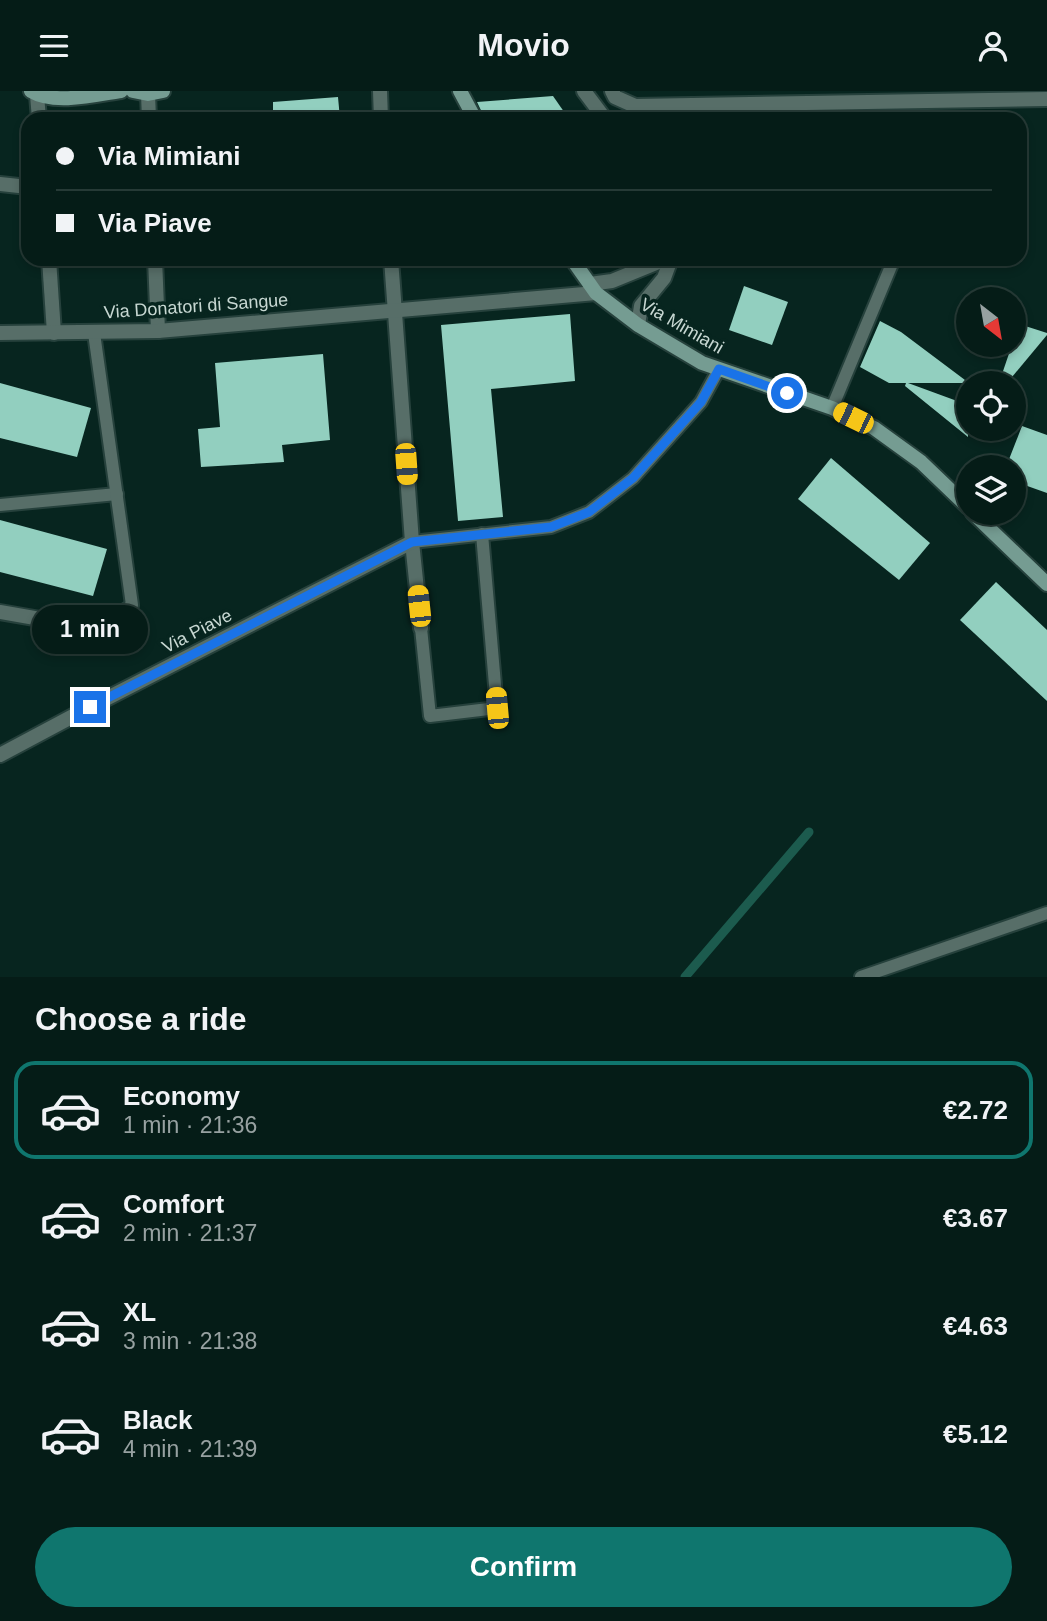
<!DOCTYPE html>
<html lang="en">
<head>
<meta charset="utf-8">
<style>
	body { margin:0; font-family:Helvetica,sans-serif; background:#132924; color:#f1f3f6; height:100vh; display:flex; flex-direction:column; font-size:26px; white-space:nowrap }
	* { box-sizing:border-box; margin:0 }
	p { font-size:23px; color:#97a1a1 }
	.icon { flex:none; width:38px; height:38px; fill:none; stroke:currentColor; stroke-width:2; stroke-linecap:round; stroke-linejoin:round }
	.map { position:relative; height:886px; overflow:hidden }
	.drawer { display:flex; flex-direction:column; background:#051c17; flex:1 }
	.drawer>* { flex:none }
	.top-card { position:absolute; left:21px; top:21px; width:1006px; height:154px; border-radius:21px; box-shadow:0 4px 10px #0003,0 0 0 2px #263a36; display:grid; align-content:center; height:154px; padding:0 35px; background:#051c17 }
	.needle { width:46px; rotate:149deg }
	.controls { position:absolute; left:956px; top:196px; display:grid; gap:14px }
	.controls a { display:grid; place-items:center; width:70px; height:70px; border-radius:50%; background:#051c17; box-shadow:0 4px 10px #0003,0 0 0 2px #263a36; font-size:35px }
	.end { position:absolute; width:32px; height:32px; margin:-16px; border:9px solid #1a73e8; background:#fff; box-shadow:0 0 0 4px #fff }
	.from { border-radius:50% }
	.bubble { position:absolute; height:49px; border-radius:24px; background:#051c17; box-shadow:0 4px 10px #0003,0 0 0 2px #263a36; font-size:23px; font-weight:700; line-height:49px; text-align:center }
	.car { position:absolute; width:21px; height:42px; margin:-21px -10px; border-radius:9px; box-shadow:0 0 5px 2px #0007; background:linear-gradient(#f5c518 24%,#345 0 40%,#f5c518 0 76%,#345 0 86%,#f5c518 0) }
	.top-card b { display:flex; align-items:center; gap:24px; height:66px; font-size:26px }
	.top-card b+b { border-top:2px solid #263a36 }
	.top-card i { width:18px; height:18px; background:#f1f3f6 }
	ul { padding:0; list-style:none }
	li { display:flex; align-items:center; gap:21px; height:98px; margin:0 14px 10px; padding:0 21px; border:4px solid transparent; border-radius:21px }
	li div { flex:1 }
	li b { display:block; font-size:26px }
	li em { font-style:normal; font-weight:700 }
	li.current { border-color:#0f766e }
	li>.icon { width:63px; height:63px; stroke-width:1.5 }
	h2 { padding:0 35px; font-size:32px; line-height:84px }
	.primary-button { display:flex; gap:14px; margin-top:auto; padding:14px 35px }
	.primary-button a { flex:1; height:80px; border-radius:42px; background:#0f766e; color:#fff; font-size:28px; font-weight:700; line-height:80px; text-align:center }
	header { display:flex; justify-content:space-between; align-items:center; height:91px; padding:0 35px; background:#051c17; font-size:32px; font-weight:700 }
	.map>svg:first-child { display:block }
	.lines { fill:none; stroke-linecap:round; stroke-linejoin:round }
	.stream { stroke:#1c5b4e; stroke-width:9 }
	.building { fill:#92cfbf }
	.lane-casing { stroke:#26413c; stroke-width:16 }
	.street-casing { stroke:#26413c; stroke-width:18 }
	.secondary-casing { stroke:#26413c; stroke-width:18 }
	.lane { stroke:#576e68; stroke-width:12 }
	.street { stroke:#576e68; stroke-width:14 }
	.secondary { stroke:#759c92; stroke-width:14 }
	.route { stroke:#1a73e8; stroke-width:9 }
	.labels { text-anchor:middle; dominant-baseline:central; stroke-width:7; stroke-linejoin:round; paint-order:stroke }
	.street-label { font-size:18px; fill:#c7d7d2; stroke:#07251f }
</style>
</head>
<body>
<header><svg class="icon" aria-label="menu" viewBox="0 0 24 24"><path d="M4 6h16M4 12h16M4 18h16"/></svg>Movio<svg class="icon" aria-label="person" viewBox="0 0 24 24"><circle cx="12" cy="8" r="4"/><path d="M4 21q1-7 8-7t8 7"/></svg></header>
<div class="map">
<svg width="1047" height="886" viewBox="0 0 1047 886">
	<rect width="100%" height="100%" fill="#07251f"/>
	<g class="lines">
		<!-- stream -->
		<path class="stream" d="M685,886L809,741"/>
	</g>
	<!-- building -->
	<g class="building">
		<path d="M553,5L569,28H485L477,11Z"/>
		<path d="M338,6L340,28H273V11Z"/>
		<path d="M744,195L788,211L772,254L729,239Z"/>
		<path d="M570,223L575,290L491,298L503,426L458,430L441,234Z"/>
		<path d="M880,230L901,241L969,292H908L968,314V346L905,295L906,292H889L860,276Z"/>
		<path d="M1019,233L1047,242V244L1007,292H999Z"/>
		<path d="M323,263L330,349L282,354L284,371L201,376L198,338L220,336L215,272Z"/>
		<path d="M0,292L91,317L77,366L0,347Z"/>
		<path d="M1022,335L1047,344V402L1013,390V376H1006Z"/>
		<path d="M831,367L930,452L899,489L798,408Z"/>
		<path d="M0,429L107,458L93,505L0,481Z"/>
		<path d="M996,491L1047,539V610L960,529Z"/>
	</g>
	<g class="lines">
		<!-- lane casing -->
		<g class="lane-casing">
			<g id="lane">
				<path d="M832,317L894,168"/>
				<path d="M0,414L117,403"/>
				<path d="M412,451L551,436L589,421L633,387L701,311L719,278"/>
				<path d="M86,536L112,529L132,514L94,242"/>
				<path d="M421,537L430,625L497,617L482,443"/>
				<path d="M861,886L1047,822"/>
			</g>
		</g>
		<!-- street casing -->
		<g class="street-casing">
			<g id="street">
				<path d="M380,0L381,28"/>
				<path d="M584,0L605,28"/>
				<path d="M612,0L615,6L635,15L1047,8"/>
				<path d="M148,3L149,28"/>
				<path d="M37,4L39,28"/>
				<path d="M0,93L28,96"/>
				<path d="M49,168L54,242"/>
				<path d="M155,168L158,240"/>
				<path d="M391,168L412,451L421,537"/>
				<path d="M590,193L612,190L656,172L661,168"/>
				<path d="M638,234L641,215L664,187L671,168"/>
				<path d="M0,242L158,240L596,202"/>
				<path d="M0,521L86,536"/>
				<path d="M0,664L90,616L412,451"/>
			</g>
		</g>
		<!-- secondary casing -->
		<g class="secondary-casing">
			<g id="secondary">
				<path d="M31,0C54,14 95,4 121,0"/>
				<path d="M133,0L148,3L163,0"/>
				<path d="M460,0L475,28"/>
				<path d="M572,168L596,202L638,234L702,272L832,317L874,337L921,371L968,416"/>
				<path d="M973,422L1047,493"/>
			</g>
		</g>
		<!-- lane -->
		<use href="#lane" class="lane"/>
		<!-- street -->
		<use href="#street" class="street"/>
		<!-- secondary -->
		<use href="#secondary" class="secondary"/>
	</g>
	<g class="lines">
		<!-- route -->
		<path class="route" d="M90,616L412,451L551,436L589,421L633,387L701,311L719,278L787,302"/>
	</g>
	<g class="labels">
		<!-- street labels -->
		<g class="street-label">
			<text transform="translate(196 215) rotate(-4)">Via Donatori di Sangue</text>
			<text transform="translate(682 235) rotate(30)">Via Mimiani</text>
			<text transform="translate(197 540) rotate(-27)">Via Piave</text>
		</g>
	</g>
</svg>
<div class="controls">
<a><svg class="needle" viewBox="-14 -14 28 28"><path d="M0-13l5 13h-10z" fill="#e53935"/><path d="M0 13l5-13h-10z" fill="#97a1a1"/></svg></a>
<a><svg class="icon" aria-label="locate" viewBox="0 0 24 24"><circle cx="12" cy="12" r="6"/><path d="M12 2v4M12 18v4M2 12h4M18 12h4"/></svg></a>
<a><svg class="icon" aria-label="layers" viewBox="0 0 24 24"><path d="M12 4l9 5-9 5-9-5zM3 14l9 5 9-5"/></svg></a>
</div>
<i class="end from" style="left:787px;top:302px"></i>
<i class="end" style="left:90px;top:616px"></i>
<div class="bubble" style="left:32px;top:514px;width:116px">1 min</div>
<i class="car" style="left:853px;top:327px;rotate:296deg"></i>
<i class="car" style="left:406px;top:373px;rotate:176deg"></i>
<i class="car" style="left:419px;top:515px;rotate:354deg"></i>
<i class="car" style="left:497px;top:617px;rotate:355deg"></i>
<div class="top-card">
<b><i class="from"></i>Via Mimiani</b>
<b><i></i>Via Piave</b>
</div>
</div>
<section class="drawer">
<h2>Choose a ride</h2>
<ul>
<li class="current"><svg class="icon" aria-label="car" viewBox="0 0 24 24"><path d="M5 17H2v-5l4-1 3-4h7l3 4 3 1v5h-3M9 17h6M6 11h13"/><circle cx="7" cy="17" r="2"/><circle cx="17" cy="17" r="2"/></svg><div><b>Economy</b><p>1 min · 21:36</p></div><em>€2.72</em></li>
<li><svg class="icon" aria-label="car" viewBox="0 0 24 24"><path d="M5 17H2v-5l4-1 3-4h7l3 4 3 1v5h-3M9 17h6M6 11h13"/><circle cx="7" cy="17" r="2"/><circle cx="17" cy="17" r="2"/></svg><div><b>Comfort</b><p>2 min · 21:37</p></div><em>€3.67</em></li>
<li><svg class="icon" aria-label="car" viewBox="0 0 24 24"><path d="M5 17H2v-5l4-1 3-4h7l3 4 3 1v5h-3M9 17h6M6 11h13"/><circle cx="7" cy="17" r="2"/><circle cx="17" cy="17" r="2"/></svg><div><b>XL</b><p>3 min · 21:38</p></div><em>€4.63</em></li>
<li><svg class="icon" aria-label="car" viewBox="0 0 24 24"><path d="M5 17H2v-5l4-1 3-4h7l3 4 3 1v5h-3M9 17h6M6 11h13"/><circle cx="7" cy="17" r="2"/><circle cx="17" cy="17" r="2"/></svg><div><b>Black</b><p>4 min · 21:39</p></div><em>€5.12</em></li>
</ul>
<div class="primary-button"><a>Confirm</a></div>
</section>
</body>
</html>
